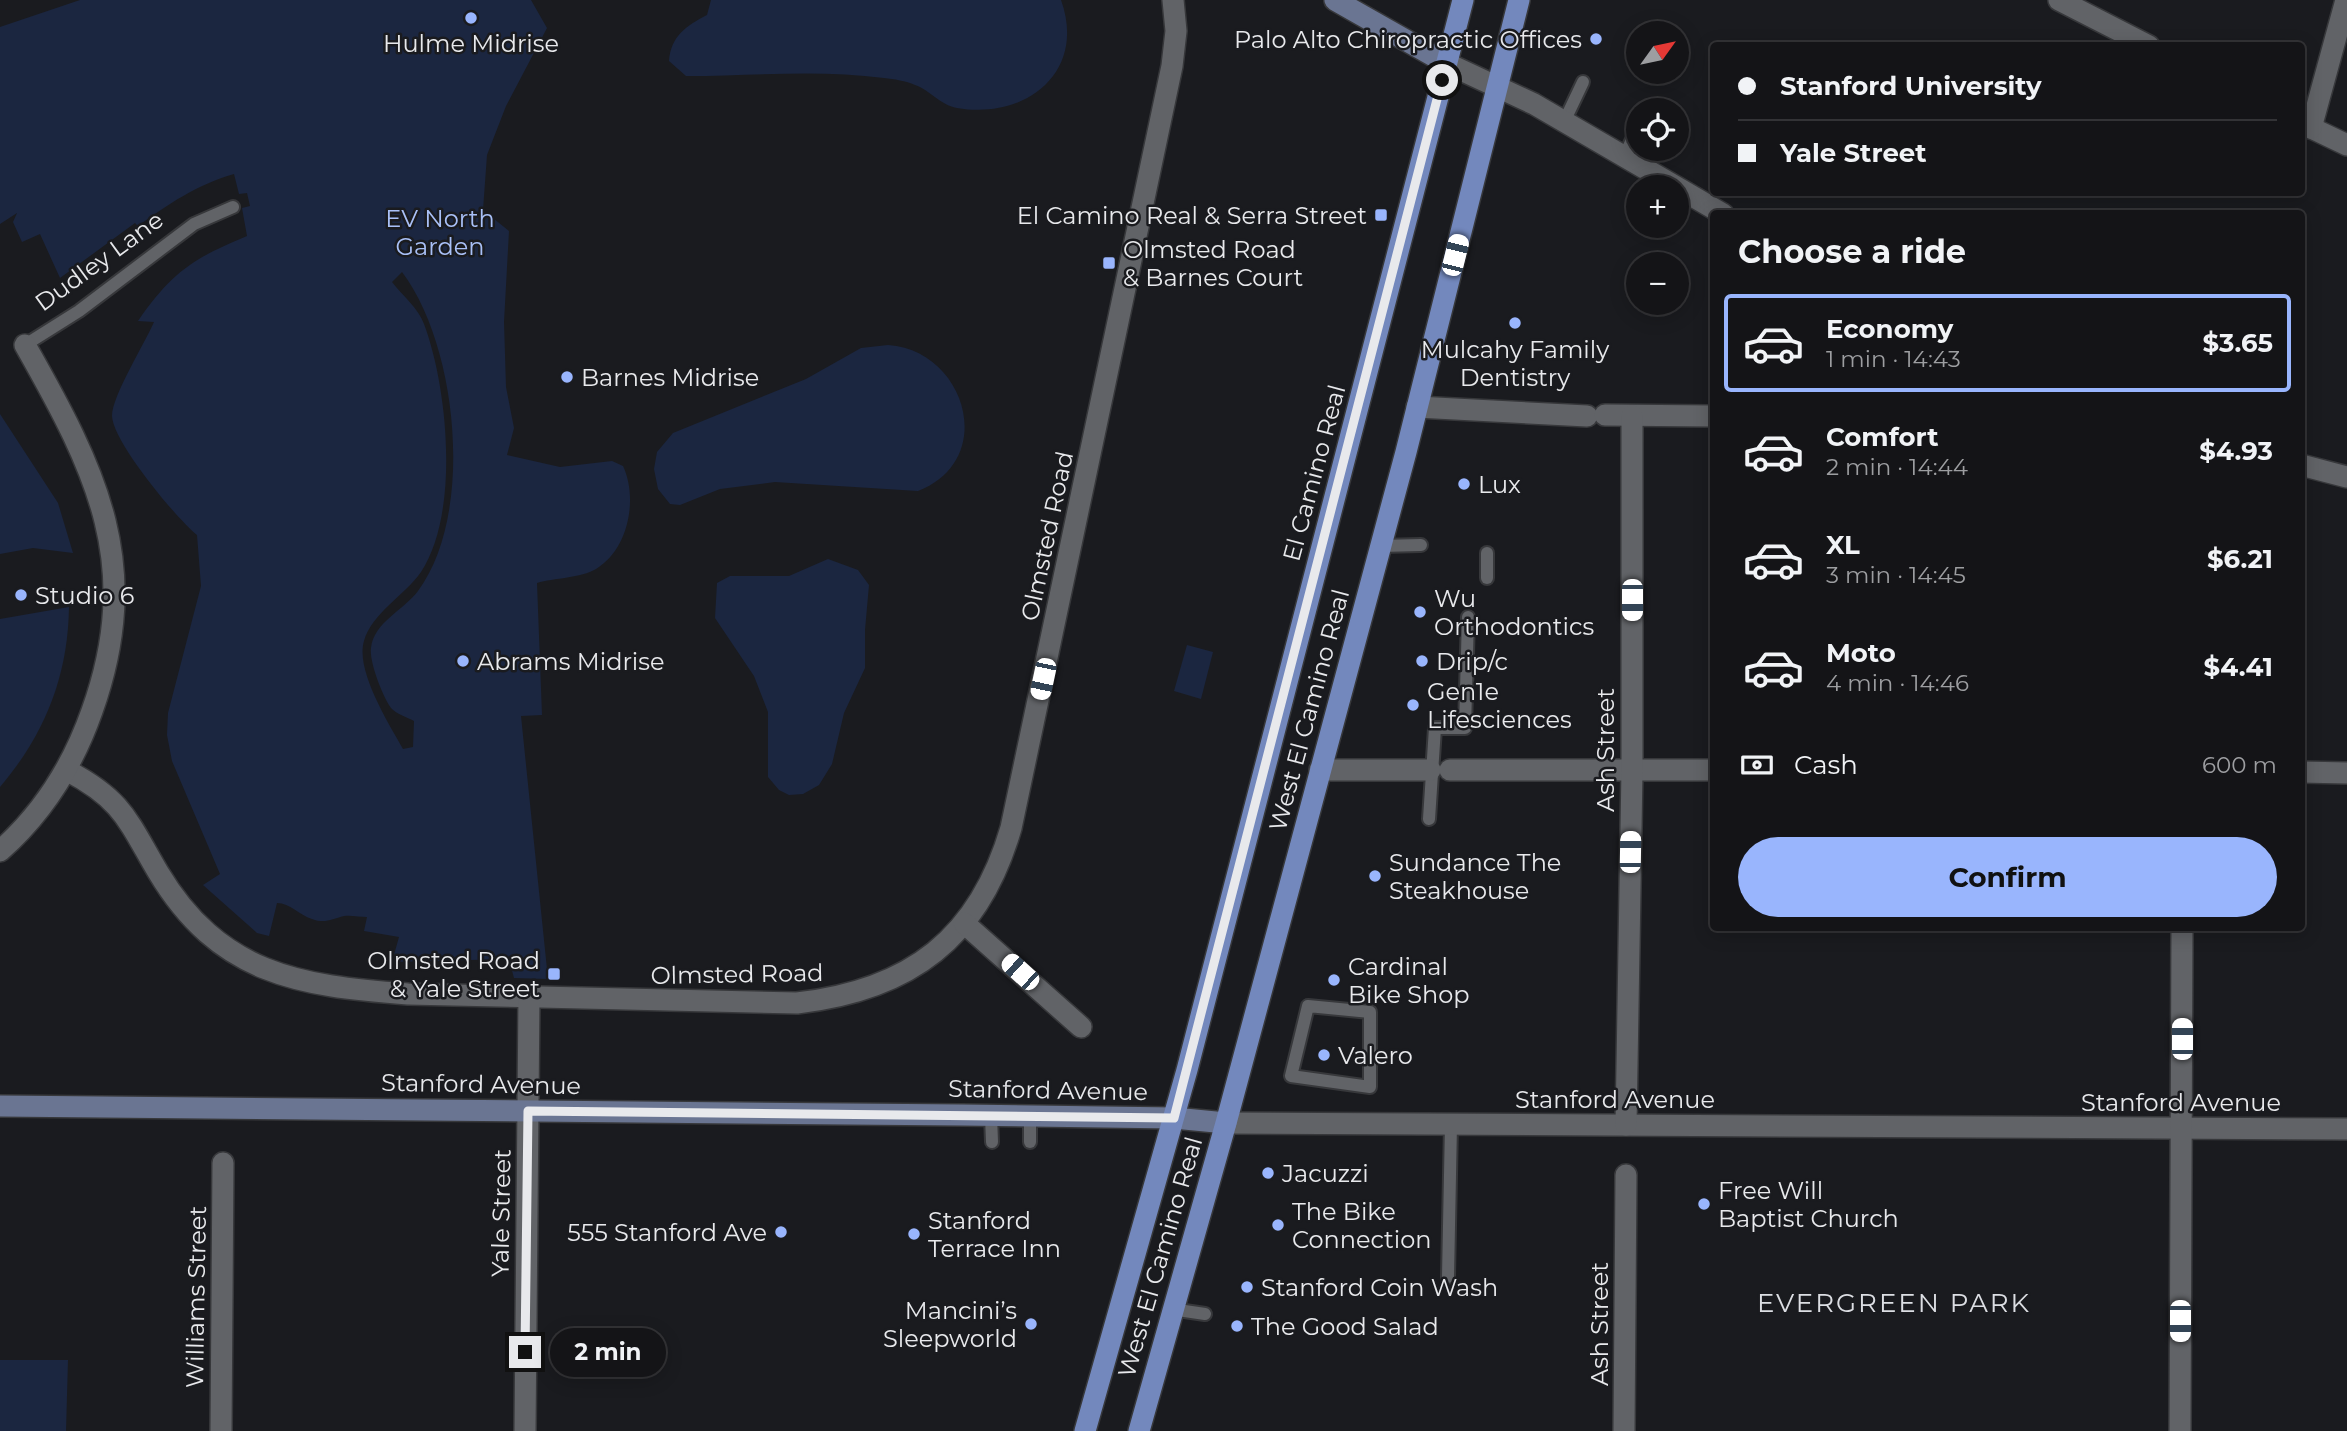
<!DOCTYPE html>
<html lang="en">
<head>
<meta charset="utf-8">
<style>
	body { margin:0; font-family:Montserrat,sans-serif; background:#212124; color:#f1f3f6; height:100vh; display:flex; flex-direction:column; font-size:26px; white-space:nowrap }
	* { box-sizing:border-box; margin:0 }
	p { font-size:23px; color:#9d9ea1 }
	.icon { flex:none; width:38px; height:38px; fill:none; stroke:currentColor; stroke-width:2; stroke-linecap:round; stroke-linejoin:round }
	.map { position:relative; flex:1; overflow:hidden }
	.side { position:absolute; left:1710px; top:210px; width:595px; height:721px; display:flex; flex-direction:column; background:#141417; border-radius:7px; box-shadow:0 4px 18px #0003,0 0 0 2px #333336 }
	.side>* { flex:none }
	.hud { position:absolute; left:1710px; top:42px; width:595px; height:154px; border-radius:7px; box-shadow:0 4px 18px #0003,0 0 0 2px #333336; display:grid; align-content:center; height:154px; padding:0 28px; background:#141417 }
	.needle { width:46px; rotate:57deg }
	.fabs { position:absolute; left:1626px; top:21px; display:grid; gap:14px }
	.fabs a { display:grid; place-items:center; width:63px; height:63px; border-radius:50%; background:#141417; box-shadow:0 4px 18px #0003,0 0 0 2px #333336; font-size:35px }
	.end { position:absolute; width:32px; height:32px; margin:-16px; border:9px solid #e8e9ec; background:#111; box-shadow:0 0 0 4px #111 }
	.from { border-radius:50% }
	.bubble { position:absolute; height:49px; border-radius:24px; background:#141417; box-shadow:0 4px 18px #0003,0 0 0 2px #333336; font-size:23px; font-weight:700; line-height:49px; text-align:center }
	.car { position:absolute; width:21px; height:42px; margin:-21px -10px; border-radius:9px; box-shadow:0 0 5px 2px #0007; background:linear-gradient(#fff 24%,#345 0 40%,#fff 0 76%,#345 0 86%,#fff 0) }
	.hud b { display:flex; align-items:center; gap:24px; height:66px; font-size:26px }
	.hud b+b { border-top:2px solid #333336 }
	.hud i { width:18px; height:18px; background:#f1f3f6 }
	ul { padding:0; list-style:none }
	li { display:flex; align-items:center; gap:21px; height:98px; margin:0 14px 10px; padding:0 14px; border:4px solid transparent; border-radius:7px }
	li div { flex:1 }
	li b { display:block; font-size:26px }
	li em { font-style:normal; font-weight:700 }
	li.current { border-color:#99b5fd }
	li>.icon { width:63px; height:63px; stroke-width:1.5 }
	h2 { padding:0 28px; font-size:32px; line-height:84px }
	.pay { display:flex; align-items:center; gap:18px; height:77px; padding:0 28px; font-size:26px }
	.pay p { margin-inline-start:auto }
	.primary-button { display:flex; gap:14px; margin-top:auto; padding:14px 28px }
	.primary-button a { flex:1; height:80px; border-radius:42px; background:#99b5fd; color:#111; font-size:28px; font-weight:700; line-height:80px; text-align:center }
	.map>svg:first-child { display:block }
	.green { fill:#1b2640; fill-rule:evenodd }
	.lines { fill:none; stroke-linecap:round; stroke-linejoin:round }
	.lane-casing { stroke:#37383b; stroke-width:16 }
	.street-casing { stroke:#37383b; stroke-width:24 }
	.secondary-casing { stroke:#37383b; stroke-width:24 }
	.primary-casing { stroke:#37383b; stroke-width:24 }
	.lane { stroke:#616367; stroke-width:12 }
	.street { stroke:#616367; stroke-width:21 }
	.secondary { stroke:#6a7592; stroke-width:21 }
	.primary { stroke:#7388bd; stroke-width:21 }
	.route { stroke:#e8e9ec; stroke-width:9 }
	.poi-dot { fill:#99b5fd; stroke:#1a1b1f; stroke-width:2.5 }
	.labels { text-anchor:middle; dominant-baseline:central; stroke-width:5; stroke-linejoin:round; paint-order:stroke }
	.poi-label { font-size:24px; fill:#e8e9ec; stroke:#1a1b1f; text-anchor:start }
	.park-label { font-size:24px; fill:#a9c0f7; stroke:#1a1b1f }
	.street-label { font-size:24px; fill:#e8e9ec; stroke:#1a1b1f }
	.neighbourhood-label { font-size:26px; letter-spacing:2px; fill:#dcdee3; stroke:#1a1b1f }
</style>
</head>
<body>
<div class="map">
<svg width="2347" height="1431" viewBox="0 0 2347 1431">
	<rect width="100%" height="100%" fill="#1a1b1f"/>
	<!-- green -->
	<g class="green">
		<path d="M80,0H531L547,28L506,106L487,155L483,210L509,231L504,322L506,387L514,428L507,455L560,467L612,461L623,466C638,498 629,549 596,569C581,578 554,578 537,583L542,715L521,716L548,979L514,978L509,959L392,962L399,937L364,931L367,917C360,917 351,915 344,916C332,919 325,924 312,919C299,915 290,903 277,903L269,936L257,933L203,885L220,874L172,761L167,735L168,713L201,586L197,535C176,518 113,442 112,416C112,396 145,343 154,322L138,321C172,272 192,259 247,236L242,208L250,206L247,193L239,194L234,174C198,184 167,205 138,226L135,223L60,278L40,234L22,242L13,222L17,213L0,224V27ZM402,272C458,346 475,514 418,591C404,610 374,622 371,648C369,662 383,697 391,708C396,714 407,717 414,721L413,747L403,749C389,724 355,670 364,641C372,613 404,596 421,572C460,513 448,388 424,324C419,309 402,295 392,282Z"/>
		<path d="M711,0H1061C1087,72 1026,120 957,108C940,105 930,90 915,85C906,81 894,79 884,78C818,69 752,76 686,76L669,61C671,36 686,26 707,15Z"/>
		<path d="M888,345C965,350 999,459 918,491L775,482L720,489L680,505L670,504L658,489L654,469L657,452L673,433L806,379L861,348Z"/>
		<path d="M0,414L58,503L73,553L33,548L0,554Z"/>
		<path d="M828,559L858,570L869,585L865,630V668L844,713L832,764L819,785L803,794L789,795L779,790L768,777V712L754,676L715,618L717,583L730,576H789Z"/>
		<path d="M69,607C68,676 45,734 0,787V619Z"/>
		<path d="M1187,645L1213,652L1201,699L1174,691Z"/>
		<path d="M0,1360H68L66,1431H0Z"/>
	</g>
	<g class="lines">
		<!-- lane casing -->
		<g class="lane-casing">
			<g id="lane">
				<path d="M1564,122L1583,82"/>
				<path d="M1624,157L1638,127"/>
				<path d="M25,345L79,311L194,224L233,207"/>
				<path d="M1380,546L1421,545"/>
				<path d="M1487,578V553"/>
				<path d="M1429,819L1435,728H1465L1468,617"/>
				<path d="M1308,1006L1370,1012V1087L1291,1076Z"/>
				<path d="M991,1116L992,1142"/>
				<path d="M1030,1142V1116"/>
				<path d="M1448,1277L1451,1124"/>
				<path d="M1171,1309L1205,1314"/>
			</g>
		</g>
		<!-- street casing -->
		<g class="street-casing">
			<g id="street">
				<path d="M2059,0L2149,46"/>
				<path d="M1446,63L1534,104L1723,214"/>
				<path d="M2301,123L2347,145"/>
				<path d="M2311,128L2346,0"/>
				<path d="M1417,407L1587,416"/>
				<path d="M1605,415L1713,416"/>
				<path d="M2301,465L2347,477"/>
				<path d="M1320,770H1430"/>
				<path d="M1450,770H1713"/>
				<path d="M68,771C123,800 128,821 158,872C219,974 298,986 408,994L797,1003C911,990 979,938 1011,828L1172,66L1176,31L1173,0"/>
				<path d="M2301,772L2347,773"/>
				<path d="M0,851C43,813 73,765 92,711C144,565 97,472 25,345"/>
				<path d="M964,923L1081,1027"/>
				<path d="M1226,1123L2347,1129"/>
				<path d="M1626,1125L1632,770V416"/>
				<path d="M221,1431L223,1163"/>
				<path d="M525,1431L529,995"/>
				<path d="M1624,1431L1626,1175"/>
				<path d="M2180,1431L2182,928"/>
			</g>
		</g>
		<!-- secondary casing -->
		<g class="secondary-casing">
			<g id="secondary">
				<path d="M1335,0L1446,63"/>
				<path d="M0,1106L962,1115L1174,1118L1226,1123"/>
			</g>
		</g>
		<!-- primary casing -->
		<g class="primary-casing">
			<g id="primary">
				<path d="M1085,1431L1187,1070L1463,0"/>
				<path d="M1139,1431L1226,1123L1406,452L1519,0"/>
			</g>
		</g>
		<!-- lane -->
		<use href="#lane" class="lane"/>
		<!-- street -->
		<use href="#street" class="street"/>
		<!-- secondary -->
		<use href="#secondary" class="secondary"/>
		<!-- primary -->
		<use href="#primary" class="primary"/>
	</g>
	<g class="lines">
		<!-- route -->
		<path class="route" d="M525,1352L528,1111L1174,1118L1442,80"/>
	</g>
	<!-- markers -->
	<g class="poi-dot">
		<circle cx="471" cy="18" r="7"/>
		<circle cx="1596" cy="39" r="7"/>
		<rect x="1374" y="208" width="14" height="14" rx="3.5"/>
		<rect x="1102" y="256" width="14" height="14" rx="3.5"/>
		<circle cx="1515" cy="323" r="7"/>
		<circle cx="567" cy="377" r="7"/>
		<circle cx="1464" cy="484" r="7"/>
		<circle cx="21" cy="595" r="7"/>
		<circle cx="1420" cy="612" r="7"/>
		<circle cx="463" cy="661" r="7"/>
		<circle cx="1422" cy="661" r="7"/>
		<circle cx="1413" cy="705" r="7"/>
		<circle cx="1375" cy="876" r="7"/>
		<rect x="547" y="967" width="14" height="14" rx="3.5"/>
		<circle cx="1334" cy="980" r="7"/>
		<circle cx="1324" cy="1055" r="7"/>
		<circle cx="1268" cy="1173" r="7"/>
		<circle cx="1704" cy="1204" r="7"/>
		<circle cx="1278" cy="1225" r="7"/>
		<circle cx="781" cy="1232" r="7"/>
		<circle cx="914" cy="1234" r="7"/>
		<circle cx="1247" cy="1287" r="7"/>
		<circle cx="1031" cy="1324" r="7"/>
		<circle cx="1237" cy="1326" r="7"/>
	</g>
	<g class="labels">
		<!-- poi labels -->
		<g class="poi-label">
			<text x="1582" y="39" text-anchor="end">Palo Alto Chiropractic Offices</text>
			<text x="471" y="43" text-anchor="middle">Hulme Midrise</text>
			<text x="1367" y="215" text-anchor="end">El Camino Real &amp; Serra Street</text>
			<text x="1123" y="249">Olmsted Road<tspan x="1123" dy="28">&amp; Barnes Court</tspan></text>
			<text x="1515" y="349" text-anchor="middle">Mulcahy Family<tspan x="1515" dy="28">Dentistry</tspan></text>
			<text x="581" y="377">Barnes Midrise</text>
			<text x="1478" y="484">Lux</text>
			<text x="35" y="595">Studio 6</text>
			<text x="1434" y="598">Wu<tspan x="1434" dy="28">Orthodontics</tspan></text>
			<text x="477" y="661">Abrams Midrise</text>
			<text x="1436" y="661">Drip/c</text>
			<text x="1427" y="691">Gen1e<tspan x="1427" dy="28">Lifesciences</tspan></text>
			<text x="1389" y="862">Sundance The<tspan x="1389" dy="28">Steakhouse</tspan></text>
			<text x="540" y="960" text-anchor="end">Olmsted Road<tspan x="540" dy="28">&amp; Yale Street</tspan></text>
			<text x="1348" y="966">Cardinal<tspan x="1348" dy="28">Bike Shop</tspan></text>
			<text x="1338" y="1055">Valero</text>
			<text x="1282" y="1173">Jacuzzi</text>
			<text x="1718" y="1190">Free Will<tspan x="1718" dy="28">Baptist Church</tspan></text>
			<text x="1292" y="1211">The Bike<tspan x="1292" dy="28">Connection</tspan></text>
			<text x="928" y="1220">Stanford<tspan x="928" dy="28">Terrace Inn</tspan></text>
			<text x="767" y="1232" text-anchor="end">555 Stanford Ave</text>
			<text x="1261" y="1287">Stanford Coin Wash</text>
			<text x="1017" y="1310" text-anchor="end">Mancini’s<tspan x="1017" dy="28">Sleepworld</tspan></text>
			<text x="1251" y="1326">The Good Salad</text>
		</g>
		<!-- park labels -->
		<g class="park-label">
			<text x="440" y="218">EV North<tspan x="440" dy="28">Garden</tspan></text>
		</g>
		<!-- street labels -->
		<g class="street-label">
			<text transform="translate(99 261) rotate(-36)">Dudley Lane</text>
			<text transform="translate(1314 473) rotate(-75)">El Camino Real</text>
			<text transform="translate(1047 536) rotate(-78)">Olmsted Road</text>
			<text transform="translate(1309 710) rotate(-75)">West El Camino Real</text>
			<text transform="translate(1605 750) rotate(-90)">Ash Street</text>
			<text transform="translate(737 974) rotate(-1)">Olmsted Road</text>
			<text transform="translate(481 1084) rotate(1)">Stanford Avenue</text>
			<text transform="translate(1048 1090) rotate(1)">Stanford Avenue</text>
			<text x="1615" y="1099">Stanford Avenue</text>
			<text x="2181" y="1102">Stanford Avenue</text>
			<text transform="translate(501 1213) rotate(-89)">Yale Street</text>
			<text transform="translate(1160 1257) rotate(-74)">West El Camino Real</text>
			<text transform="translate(196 1297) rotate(-89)">Williams Street</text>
			<text transform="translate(1599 1324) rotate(-90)">Ash Street</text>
		</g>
		<!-- neighbourhood labels -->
		<g class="neighbourhood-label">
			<text x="1894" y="1303">EVERGREEN PARK</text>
		</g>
	</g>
</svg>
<div class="fabs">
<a><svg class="needle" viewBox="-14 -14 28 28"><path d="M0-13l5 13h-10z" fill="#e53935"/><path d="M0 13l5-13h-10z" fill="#9d9ea1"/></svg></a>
<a><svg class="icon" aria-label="locate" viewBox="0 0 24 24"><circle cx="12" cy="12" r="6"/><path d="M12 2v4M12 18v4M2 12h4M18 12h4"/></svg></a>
<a>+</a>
<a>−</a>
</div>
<i class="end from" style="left:1442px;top:80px"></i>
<i class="end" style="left:525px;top:1352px"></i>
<div class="bubble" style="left:550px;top:1328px;width:116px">2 min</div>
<i class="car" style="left:1455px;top:255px;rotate:14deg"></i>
<i class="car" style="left:1632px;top:600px;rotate:180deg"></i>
<i class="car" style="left:1043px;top:679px;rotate:192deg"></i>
<i class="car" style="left:1630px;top:852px;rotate:1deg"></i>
<i class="car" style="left:1020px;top:972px;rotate:312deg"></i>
<i class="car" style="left:2182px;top:1039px;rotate:0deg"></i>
<i class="car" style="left:2180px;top:1321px;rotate:180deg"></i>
<div class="hud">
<b><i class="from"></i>Stanford University</b>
<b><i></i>Yale Street</b>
</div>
<section class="side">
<h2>Choose a ride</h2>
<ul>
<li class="current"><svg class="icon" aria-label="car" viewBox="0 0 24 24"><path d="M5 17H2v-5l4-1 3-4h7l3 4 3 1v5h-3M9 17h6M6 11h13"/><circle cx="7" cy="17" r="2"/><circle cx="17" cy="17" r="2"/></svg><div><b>Economy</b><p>1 min · 14:43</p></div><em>$3.65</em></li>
<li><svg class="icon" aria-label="car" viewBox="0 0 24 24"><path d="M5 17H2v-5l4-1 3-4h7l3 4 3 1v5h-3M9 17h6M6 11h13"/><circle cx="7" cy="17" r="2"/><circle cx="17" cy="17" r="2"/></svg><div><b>Comfort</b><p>2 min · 14:44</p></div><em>$4.93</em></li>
<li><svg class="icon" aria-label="car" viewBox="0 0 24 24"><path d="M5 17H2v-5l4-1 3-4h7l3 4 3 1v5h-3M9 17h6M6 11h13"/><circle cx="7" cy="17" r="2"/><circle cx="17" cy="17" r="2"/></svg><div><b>XL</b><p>3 min · 14:45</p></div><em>$6.21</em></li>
<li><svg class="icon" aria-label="car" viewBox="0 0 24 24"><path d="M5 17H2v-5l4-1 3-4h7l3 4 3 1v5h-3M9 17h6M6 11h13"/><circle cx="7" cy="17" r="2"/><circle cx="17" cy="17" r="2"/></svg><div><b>Moto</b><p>4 min · 14:46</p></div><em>$4.41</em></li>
</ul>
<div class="pay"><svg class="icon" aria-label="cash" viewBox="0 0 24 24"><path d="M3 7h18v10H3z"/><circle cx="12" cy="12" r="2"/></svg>Cash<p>600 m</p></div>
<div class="primary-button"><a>Confirm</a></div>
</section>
</div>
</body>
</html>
